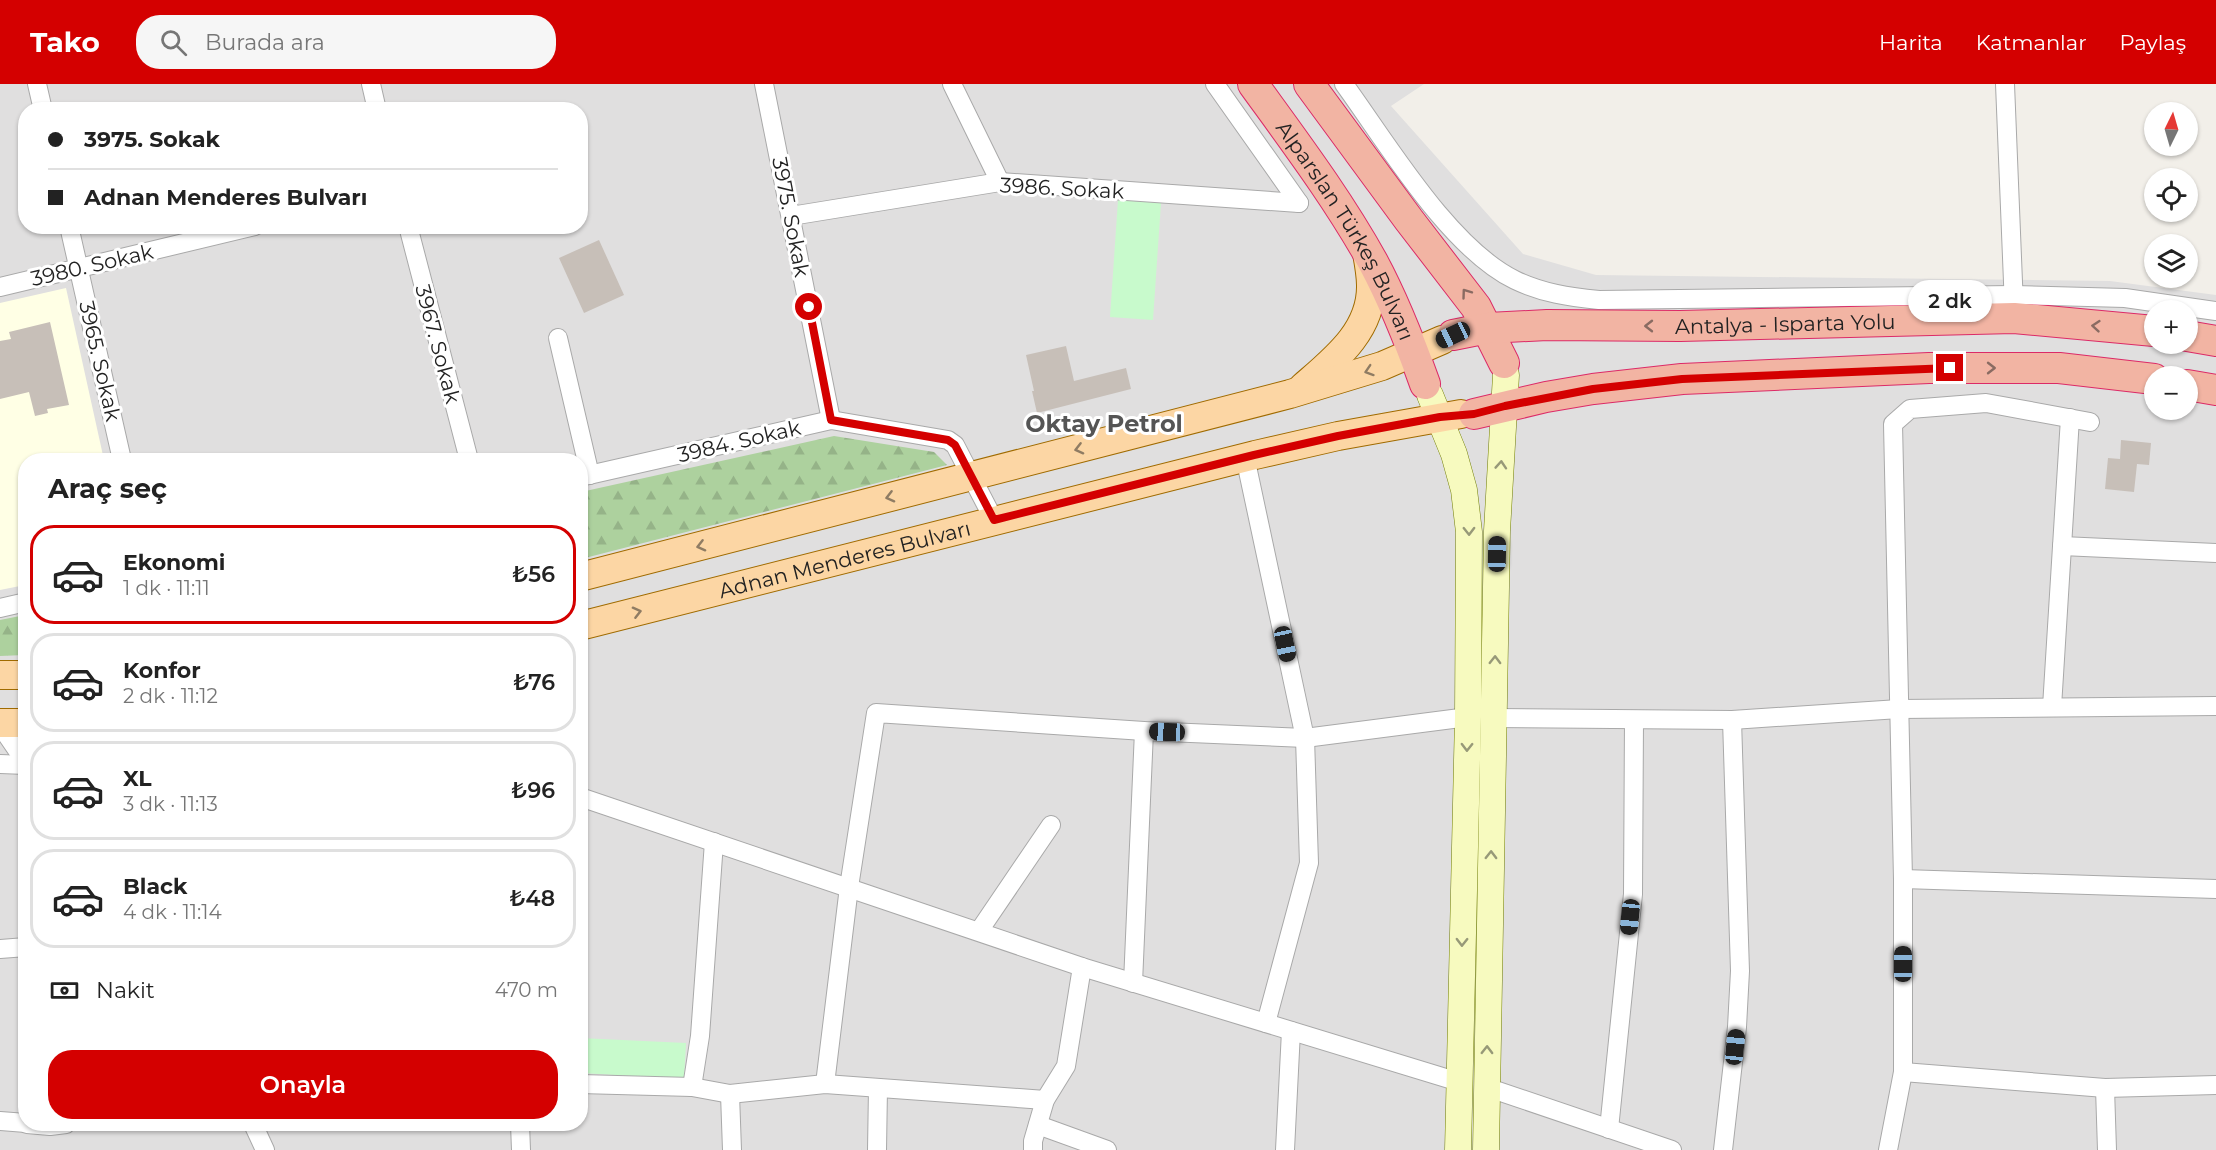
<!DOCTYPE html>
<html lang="tr">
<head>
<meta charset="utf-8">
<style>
	body { margin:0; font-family:Montserrat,sans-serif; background:#f6f6f6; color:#222; height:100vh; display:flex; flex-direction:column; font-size:22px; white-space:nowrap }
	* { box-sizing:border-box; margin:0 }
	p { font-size:20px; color:#767676 }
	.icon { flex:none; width:33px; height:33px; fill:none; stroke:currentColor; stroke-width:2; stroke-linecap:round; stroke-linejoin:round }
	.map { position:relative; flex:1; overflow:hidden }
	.drawer { position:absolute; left:18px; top:369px; width:570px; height:678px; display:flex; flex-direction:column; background:#fff; border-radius:24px; box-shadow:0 2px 4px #0004 }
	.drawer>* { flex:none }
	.banner { position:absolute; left:18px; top:18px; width:570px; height:132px; border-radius:24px; box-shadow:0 2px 4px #0004; display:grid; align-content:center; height:132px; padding:0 30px; background:#fff }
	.needle { width:39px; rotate:5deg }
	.tools { position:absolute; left:2144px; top:18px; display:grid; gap:12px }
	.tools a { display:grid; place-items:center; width:54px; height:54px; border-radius:50%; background:#fff; box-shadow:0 2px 4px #0004; font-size:30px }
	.end { position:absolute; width:27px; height:27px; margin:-14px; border:8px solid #d40000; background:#fff; box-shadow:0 0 0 3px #fff }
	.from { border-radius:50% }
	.bubble { position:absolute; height:42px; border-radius:21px; background:#fff; box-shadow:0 2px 4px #0004; font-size:20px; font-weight:600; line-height:42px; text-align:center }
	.car { position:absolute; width:18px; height:36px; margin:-18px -9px; border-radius:8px; box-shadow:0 0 4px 2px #0007; background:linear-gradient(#222 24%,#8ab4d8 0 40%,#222 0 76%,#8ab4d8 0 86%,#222 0) }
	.banner b { display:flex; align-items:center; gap:21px; height:57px; font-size:22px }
	.banner b+b { border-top:2px solid #e0e0e0 }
	.banner i { width:15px; height:15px; background:#222 }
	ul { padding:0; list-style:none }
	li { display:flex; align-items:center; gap:18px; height:99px; margin:0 12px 9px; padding:0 18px; border:3px solid #e0e0e0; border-radius:24px }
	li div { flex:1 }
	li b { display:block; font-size:22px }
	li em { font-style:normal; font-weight:600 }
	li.current { border-color:#d40000 }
	li>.icon { width:54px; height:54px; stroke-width:1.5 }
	h2 { padding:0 30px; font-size:27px; line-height:72px }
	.pay { display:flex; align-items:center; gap:15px; height:66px; padding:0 30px; font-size:22px }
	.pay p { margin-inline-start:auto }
	.action { display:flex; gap:12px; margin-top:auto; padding:12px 30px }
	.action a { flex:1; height:69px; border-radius:24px; background:#d40000; color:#fff; font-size:24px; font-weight:600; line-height:69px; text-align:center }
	header { display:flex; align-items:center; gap:36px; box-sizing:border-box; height:84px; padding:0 30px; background:#d40000; color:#fff }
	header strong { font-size:28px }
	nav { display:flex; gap:33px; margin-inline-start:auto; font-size:21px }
	.search { width:420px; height:54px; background:#f6f6f6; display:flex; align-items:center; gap:15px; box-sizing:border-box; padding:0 21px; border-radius:24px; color:#767676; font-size:22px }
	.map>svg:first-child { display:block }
	.residential { fill:#e0dfdf; fill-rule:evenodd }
	.education { fill:#ffffe5 }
	.forest { fill:url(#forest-firs) }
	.park { fill:#c8facc }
	.building { fill:#c7bfb8 }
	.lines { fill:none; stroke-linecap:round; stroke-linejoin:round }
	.minor-casing { stroke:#a9a9a9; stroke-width:20 }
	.secondary-casing { stroke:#707d05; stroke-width:27 }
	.primary-casing { stroke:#a06b00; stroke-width:30 }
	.trunk-casing { stroke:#dc2a67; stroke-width:32 }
	.minor { stroke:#fff; stroke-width:18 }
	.secondary { stroke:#f7fabf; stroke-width:26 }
	.primary { stroke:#fcd6a4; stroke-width:28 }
	.trunk { stroke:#f2b4a3; stroke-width:30 }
	.oneway { stroke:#8a6b62 }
	.oneway2 { stroke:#8f7c63 }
	.oneway3 { stroke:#979978 }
	.route { stroke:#d40000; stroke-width:8 }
	.labels { text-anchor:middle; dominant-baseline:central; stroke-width:6; stroke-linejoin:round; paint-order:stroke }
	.street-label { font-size:21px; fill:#222; stroke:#fff }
	.quarter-label { font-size:24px; font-weight:bold; fill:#555; stroke:#fff }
</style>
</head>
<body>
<header>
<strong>Tako</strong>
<div class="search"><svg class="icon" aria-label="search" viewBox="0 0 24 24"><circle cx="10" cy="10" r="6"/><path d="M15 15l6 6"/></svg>Burada ara</div>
<nav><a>Harita</a><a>Katmanlar</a><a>Paylaş</a></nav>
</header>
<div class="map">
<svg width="2216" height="1066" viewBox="0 0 2216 1066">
	<defs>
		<pattern id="forest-firs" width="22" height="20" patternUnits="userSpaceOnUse" patternTransform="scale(1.5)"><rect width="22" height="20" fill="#add19e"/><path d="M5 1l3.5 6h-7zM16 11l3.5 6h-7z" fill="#95b388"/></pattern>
	</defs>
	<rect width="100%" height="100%" fill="#f2efe9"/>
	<!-- residential -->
	<path class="residential" d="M0,0H1424L1391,22L1523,170L1596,191L2110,197L2216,211V1066H0ZM26,26H580V142H26ZM2154,226H2187V260H2154ZM2154,292H2187V326H2154ZM26,376H580V1040H26Z"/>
	<!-- education -->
	<path class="education" d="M66,204L104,376H26L25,501L0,506V219Z"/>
	<!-- forest -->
	<g class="forest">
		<path d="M834,352L934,368L947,381L581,475V408Z"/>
		<path d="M25,531V571L0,572V536Z"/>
	</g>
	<!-- park -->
	<g class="park">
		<path d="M1118,116L1161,119L1153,236L1110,233Z"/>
		<path d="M580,954L686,959L684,995L581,989Z"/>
	</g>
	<!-- building -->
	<g class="building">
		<path d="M599,156L624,211L584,229L559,174Z"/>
		<path d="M50,238L69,321L47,325L48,329L35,332L29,308L0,315V257L11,255L9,248Z"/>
		<path d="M1066,262L1074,297L1126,284L1131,305L1037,329L1032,307H1034L1026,271Z"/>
		<path d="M2121,356L2151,359L2149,381L2137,380L2134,408L2105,405L2108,374L2120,375Z"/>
	</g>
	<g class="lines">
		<!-- minor casing -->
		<g class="minor-casing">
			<g id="minor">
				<path d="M37,0L43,26"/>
				<path d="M371,0L377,26"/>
				<path d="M764,0L831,336"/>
				<path d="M952,0L1000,98"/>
				<path d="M1215,0L1299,119"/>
				<path d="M1344,0C1387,59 1449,164 1515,196C1542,209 1569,213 1599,216L2014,211L2125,214L2216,227"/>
				<path d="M2005,0L2014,223"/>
				<path d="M791,132L1000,98L1299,119"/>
				<path d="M69,142L122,376"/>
				<path d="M408,142L469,376"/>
				<path d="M0,203L255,142"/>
				<path d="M558,254L590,391"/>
				<path d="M1245,373L1305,654L1309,779L1266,939"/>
				<path d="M580,393L831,336L948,356L955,361L994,436"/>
				<path d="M2062,462L2216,469"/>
				<path d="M0,524L26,518"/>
				<path d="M2052,623L2070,334"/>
				<path d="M1493,634L1732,636L1899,625L2216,622"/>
				<path d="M0,641L26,679"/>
				<path d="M0,680L26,681"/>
				<path d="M580,713L1082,883L1459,998"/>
				<path d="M1903,795L2216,805"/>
				<path d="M979,847L1051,741"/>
				<path d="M0,865L26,863"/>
				<path d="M1133,899L1144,647"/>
				<path d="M1903,988L2105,1004L2216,1001"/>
				<path d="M580,1000L692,1003L730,1010L825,1000L1045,1016"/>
				<path d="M825,1000L849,803L876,629L1144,647L1305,654L1468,633"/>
				<path d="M692,1003L700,952L714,758"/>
				<path d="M1486,1003L1672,1066"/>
				<path d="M2105,1004L2107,1066"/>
				<path d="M730,1010L732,1066"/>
				<path d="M0,1037L26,1039"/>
				<path d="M27,1040L50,1042L66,1040"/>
				<path d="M253,1040L265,1066"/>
				<path d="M520,1040L521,1066"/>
				<path d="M1038,1041L1107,1066"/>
				<path d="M1609,1045L1633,810L1634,636"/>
				<path d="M877,1066L878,1004"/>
				<path d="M1033,1066V1057L1045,1016L1066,982L1082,883"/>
				<path d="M1285,1066L1291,947"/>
				<path d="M1723,1066L1737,943L1740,887L1732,636"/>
				<path d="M1888,1066L1903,988V795L1893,340L1910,325L1986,319L2090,338"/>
			</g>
		</g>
		<!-- secondary casing -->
		<g class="secondary-casing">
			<g id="secondary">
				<path d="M1430,311L1454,370L1464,406L1469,448L1468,633L1458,1066"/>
				<path d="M1486,1066L1497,447L1506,291"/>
			</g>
		</g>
		<!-- primary casing -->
		<g class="primary-casing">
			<g id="primary">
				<path d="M1303,303C1334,276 1372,247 1371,201C1371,191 1369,180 1367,169"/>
				<path d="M580,493L1290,310L1382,282L1442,256"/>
				<path id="s1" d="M580,542L1255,371L1338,352L1461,330"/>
				<path d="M0,591H26"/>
				<path d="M0,639H26"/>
			</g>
		</g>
		<!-- trunk casing -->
		<g class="trunk-casing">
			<g id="trunk">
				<path id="s2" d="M1253,0C1295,58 1338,115 1373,178C1394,217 1410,258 1425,300"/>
				<path d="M1309,0L1409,136L1476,223L1504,279"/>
				<path id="s3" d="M1453,251L1488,244L1547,241L1680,242L2014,234L2154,247"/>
				<path d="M2187,252L2216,257"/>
				<path d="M2187,301L2216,306"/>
				<path d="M1474,330L1546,313L1593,305L1682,295L1929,284H2059L2154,295"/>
			</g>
		</g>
		<!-- minor -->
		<use href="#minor" class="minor"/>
		<!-- secondary -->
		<use href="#secondary" class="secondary"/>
		<!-- primary -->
		<use href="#primary" class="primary"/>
		<!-- trunk -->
		<use href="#trunk" class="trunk"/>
	</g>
	<!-- one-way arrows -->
	<defs><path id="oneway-chevron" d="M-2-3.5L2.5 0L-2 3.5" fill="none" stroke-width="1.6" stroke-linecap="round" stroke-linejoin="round" transform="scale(1.5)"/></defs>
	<g class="oneway">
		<use href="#oneway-chevron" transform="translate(1466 209) rotate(-126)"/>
		<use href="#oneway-chevron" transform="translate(1649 242) rotate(-180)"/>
		<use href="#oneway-chevron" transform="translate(2096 242) rotate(-175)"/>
		<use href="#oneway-chevron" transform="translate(1991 284)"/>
	</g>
	<g class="oneway2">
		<use href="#oneway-chevron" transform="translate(1369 287) rotate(162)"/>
		<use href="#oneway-chevron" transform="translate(1079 365) rotate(166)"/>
		<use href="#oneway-chevron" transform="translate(890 413) rotate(166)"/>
		<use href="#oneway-chevron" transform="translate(701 462) rotate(166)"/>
		<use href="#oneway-chevron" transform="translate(637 528) rotate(-14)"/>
	</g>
	<g class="oneway3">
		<use href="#oneway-chevron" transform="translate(1501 381) rotate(-86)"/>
		<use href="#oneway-chevron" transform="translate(1469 447) rotate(89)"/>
		<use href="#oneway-chevron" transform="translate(1495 576) rotate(-89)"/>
		<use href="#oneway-chevron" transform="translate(1467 663) rotate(91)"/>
		<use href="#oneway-chevron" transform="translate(1491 771) rotate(-89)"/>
		<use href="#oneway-chevron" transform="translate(1462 858) rotate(91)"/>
		<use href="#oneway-chevron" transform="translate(1487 966) rotate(-89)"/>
	</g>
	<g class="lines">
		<!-- route -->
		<path class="route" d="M809,223L831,336L948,356L955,361L994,436L1254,371L1338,352L1440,333L1474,330L1505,322L1593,305L1682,295L1950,284"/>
	</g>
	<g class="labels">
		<!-- street labels -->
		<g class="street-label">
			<text transform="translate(1062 104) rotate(3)">3986. Sokak</text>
			<text transform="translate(791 133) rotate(79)">3975. Sokak</text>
			<text stroke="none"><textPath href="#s2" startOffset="174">Alparslan Türkeş Bulvarı</textPath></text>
			<text transform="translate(92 181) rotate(-13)">3980. Sokak</text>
			<text stroke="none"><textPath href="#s3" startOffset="333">Antalya - Isparta Yolu</textPath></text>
			<text transform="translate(438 260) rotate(75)">3967. Sokak</text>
			<text transform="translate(100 277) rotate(77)">3965. Sokak</text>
			<text transform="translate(739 357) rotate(-13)">3984. Sokak</text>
			<text stroke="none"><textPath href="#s1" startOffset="273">Adnan Menderes Bulvarı</textPath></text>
		</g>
		<!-- quarter labels -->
		<g class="quarter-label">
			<text x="1104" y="339">Oktay Petrol</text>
		</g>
	</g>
</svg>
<div class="tools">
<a><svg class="needle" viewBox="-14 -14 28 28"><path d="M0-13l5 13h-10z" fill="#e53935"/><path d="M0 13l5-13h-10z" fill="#767676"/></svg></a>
<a><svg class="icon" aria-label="locate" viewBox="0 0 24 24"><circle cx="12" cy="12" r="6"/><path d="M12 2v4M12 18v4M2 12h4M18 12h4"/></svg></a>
<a><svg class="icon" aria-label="layers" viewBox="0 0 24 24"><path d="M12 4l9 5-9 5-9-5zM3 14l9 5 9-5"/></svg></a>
<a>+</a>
<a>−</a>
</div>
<i class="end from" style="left:809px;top:223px"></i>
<i class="end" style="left:1950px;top:284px"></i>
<div class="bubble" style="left:1908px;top:196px;width:84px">2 dk</div>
<i class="car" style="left:1453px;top:251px;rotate:245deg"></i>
<i class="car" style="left:1497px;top:470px;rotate:1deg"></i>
<i class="car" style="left:1285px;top:560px;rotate:168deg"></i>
<i class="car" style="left:1167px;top:648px;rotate:272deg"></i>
<i class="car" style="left:1630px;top:833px;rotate:186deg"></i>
<i class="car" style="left:1903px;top:880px;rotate:0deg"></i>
<i class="car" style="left:1735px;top:963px;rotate:6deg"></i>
<div class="banner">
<b><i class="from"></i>3975. Sokak</b>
<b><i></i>Adnan Menderes Bulvarı</b>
</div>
<section class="drawer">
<h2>Araç seç</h2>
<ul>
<li class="current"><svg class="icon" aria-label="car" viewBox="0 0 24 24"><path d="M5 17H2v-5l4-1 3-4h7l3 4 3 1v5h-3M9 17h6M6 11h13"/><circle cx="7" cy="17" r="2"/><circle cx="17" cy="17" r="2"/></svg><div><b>Ekonomi</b><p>1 dk · 11:11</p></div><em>₺56</em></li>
<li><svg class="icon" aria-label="car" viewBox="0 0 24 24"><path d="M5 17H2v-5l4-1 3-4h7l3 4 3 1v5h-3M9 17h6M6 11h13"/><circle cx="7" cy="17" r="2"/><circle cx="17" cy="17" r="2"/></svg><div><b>Konfor</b><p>2 dk · 11:12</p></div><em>₺76</em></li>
<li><svg class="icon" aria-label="car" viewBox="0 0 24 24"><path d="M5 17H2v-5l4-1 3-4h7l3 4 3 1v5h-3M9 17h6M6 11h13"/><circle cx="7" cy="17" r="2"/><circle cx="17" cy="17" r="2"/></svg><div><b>XL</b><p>3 dk · 11:13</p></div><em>₺96</em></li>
<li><svg class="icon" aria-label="car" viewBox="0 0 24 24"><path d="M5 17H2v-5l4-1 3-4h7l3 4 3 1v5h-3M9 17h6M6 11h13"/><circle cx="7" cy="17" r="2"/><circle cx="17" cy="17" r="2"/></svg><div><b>Black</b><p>4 dk · 11:14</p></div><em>₺48</em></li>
</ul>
<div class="pay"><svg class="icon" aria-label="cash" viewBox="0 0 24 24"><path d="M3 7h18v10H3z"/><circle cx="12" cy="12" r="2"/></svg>Nakit<p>470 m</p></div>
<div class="action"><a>Onayla</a></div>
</section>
</div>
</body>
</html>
